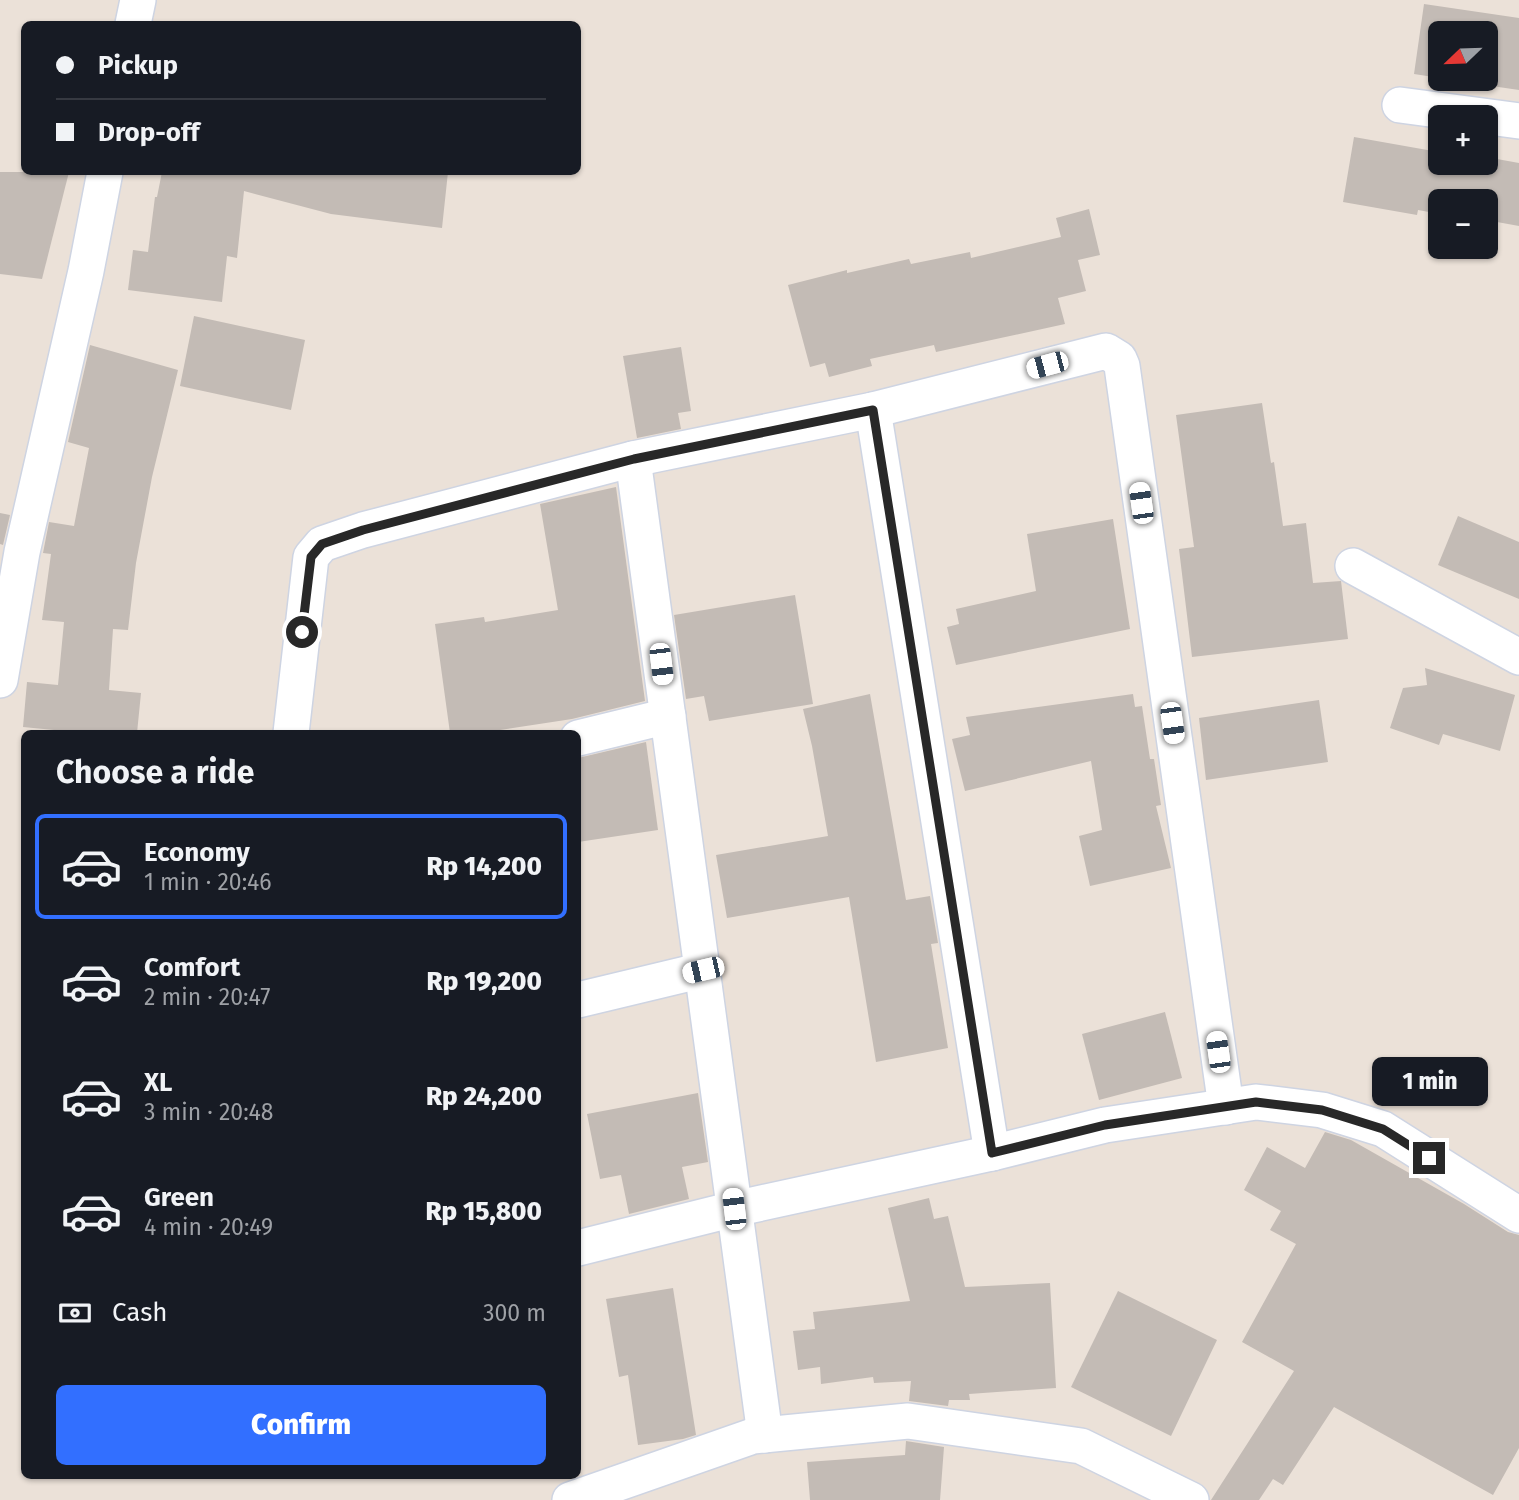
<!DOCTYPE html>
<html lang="en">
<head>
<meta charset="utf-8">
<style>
	body { margin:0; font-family:"Fira Sans",sans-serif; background:#242831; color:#f1f3f6; height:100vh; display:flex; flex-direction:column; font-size:26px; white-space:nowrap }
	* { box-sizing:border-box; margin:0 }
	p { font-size:23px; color:#9ea1a6 }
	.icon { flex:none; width:38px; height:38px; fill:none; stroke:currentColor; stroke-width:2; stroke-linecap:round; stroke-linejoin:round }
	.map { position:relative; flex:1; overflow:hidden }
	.sheet { position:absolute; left:21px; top:730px; width:560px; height:749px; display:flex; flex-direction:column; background:#171b24; border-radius:10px; box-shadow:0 2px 5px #0004 }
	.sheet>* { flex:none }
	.top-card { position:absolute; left:21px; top:21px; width:560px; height:154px; border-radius:10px; box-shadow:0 2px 5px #0004; display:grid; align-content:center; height:154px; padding:0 35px; background:#171b24 }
	.needle { width:46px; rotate:247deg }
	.tools { position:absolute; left:1428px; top:21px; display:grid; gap:14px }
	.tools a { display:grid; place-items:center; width:70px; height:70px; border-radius:10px; background:#171b24; box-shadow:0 2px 5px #0004; font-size:35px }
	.end { position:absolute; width:32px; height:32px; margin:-16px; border:9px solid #282828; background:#fff; box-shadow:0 0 0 4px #fff }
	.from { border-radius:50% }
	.bubble { position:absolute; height:49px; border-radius:10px; background:#171b24; box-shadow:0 2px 5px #0004; font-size:23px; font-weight:800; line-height:49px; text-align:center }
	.car { position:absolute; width:21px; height:42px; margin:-21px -10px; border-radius:9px; box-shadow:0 0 5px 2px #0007; background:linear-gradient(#fff 24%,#345 0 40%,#fff 0 76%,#345 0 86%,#fff 0) }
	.top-card b { display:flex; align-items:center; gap:24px; height:66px; font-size:26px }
	.top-card b+b { border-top:2px solid #363941 }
	.top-card i { width:18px; height:18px; background:#f1f3f6 }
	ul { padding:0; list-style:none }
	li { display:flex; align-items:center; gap:21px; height:105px; margin:0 14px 10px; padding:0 21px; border:4px solid transparent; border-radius:10px }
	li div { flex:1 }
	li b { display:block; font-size:26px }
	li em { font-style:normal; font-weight:800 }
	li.selected { border-color:#326fff }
	li>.icon { width:63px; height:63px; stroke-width:1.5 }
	h2 { padding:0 35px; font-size:32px; line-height:84px }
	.pay { display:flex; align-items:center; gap:18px; height:77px; padding:0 35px; font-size:26px }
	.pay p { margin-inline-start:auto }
	.button { display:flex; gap:14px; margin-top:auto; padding:14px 35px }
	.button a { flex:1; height:80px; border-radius:10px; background:#326fff; color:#fff; font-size:28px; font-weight:800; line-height:80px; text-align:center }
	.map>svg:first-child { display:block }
	.building { fill:#c3bbb5 }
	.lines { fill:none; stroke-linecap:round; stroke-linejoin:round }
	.street-casing { stroke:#ced4e2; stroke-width:38 }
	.street { stroke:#fff; stroke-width:35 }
	.route { stroke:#282828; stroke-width:9 }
</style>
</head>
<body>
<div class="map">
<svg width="1519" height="1500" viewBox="0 0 1519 1500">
	<rect width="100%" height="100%" fill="#ebe1d8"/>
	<!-- building -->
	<g class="building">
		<path d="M1424,4L1519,18V90L1444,79H1486V33H1440V78L1414,74Z"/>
		<path d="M1354,137L1433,151V147L1440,149V163H1486V157L1519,163V226L1486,220V201H1440V214L1418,210L1417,215L1343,202Z"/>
		<path d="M0,172H69L42,279L0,274Z"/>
		<path d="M162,172H448L442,228L331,214L244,191L237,258L227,256L222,302L128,290L133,250L148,252L155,197H157Z"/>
		<path d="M1089,209L1100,255L1078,260L1086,291L1058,298L1065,324L936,352L934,345L870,359L872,366L829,377L825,363L810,367L788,285L847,270V273L909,259L911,264L970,252L971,258L1061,237L1056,218Z"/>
		<path d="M194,316L305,340L291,410L180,386Z"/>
		<path d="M90,345L178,370L152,477L136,563L128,630L113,629L109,690L141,693L137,733H85L23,727L27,682L58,685L64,622L42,620L51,554L43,553L49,522L74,526L89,448L68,442Z"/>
		<path d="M681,347L691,411L678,413L681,429L637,438L623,356Z"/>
		<path d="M1262,403L1271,463L1274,462L1283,526L1306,523L1313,583L1341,581L1348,639L1192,657L1179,549L1194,547L1176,415Z"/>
		<path d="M616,487L645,701L572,719L480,733H450L435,624L484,617L485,622L558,610L540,504Z"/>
		<path d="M0,513L10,515L3,545L0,544Z"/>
		<path d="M1458,516L1519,542V599L1438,565Z"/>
		<path d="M1113,519L1130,629L956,665L947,627L959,624L956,609L1036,591L1027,534Z"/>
		<path d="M795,595L813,704L709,721L704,696L686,699L674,615Z"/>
		<path d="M1425,668L1515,695L1500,751L1443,734L1439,745L1390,728L1403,688L1427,685Z"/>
		<path d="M870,694L906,900L930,896L938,943L931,944L948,1048L876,1062L849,897L727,918L716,855L828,836L812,746L803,709Z"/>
		<path d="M1133,694L1135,707L1142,706L1150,759H1154L1161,805L1156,806L1171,868L1090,886L1079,836L1102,830L1091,761L965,791L952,739L970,735L966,717Z"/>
		<path d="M1319,700L1328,762L1206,780L1199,718Z"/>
		<path d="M646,742L658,830L578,842V758Z"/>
		<path d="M1165,1012L1182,1078L1099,1100L1082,1034Z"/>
		<path d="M698,1093L708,1162L682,1167L689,1199L629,1214L621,1175L600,1179L587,1114Z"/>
		<path d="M1325,1132L1351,1140L1464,1204L1508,1232L1519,1235V1448L1493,1495L1334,1407L1283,1485L1273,1479L1259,1500H1211L1294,1371L1242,1342L1296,1244L1270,1230L1281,1211L1244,1190L1267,1147L1305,1168Z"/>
		<path d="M929,1198L934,1219L948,1216L965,1287L1050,1283L1056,1388L969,1394L970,1400H949L948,1406L909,1401L911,1381L874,1383L873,1377L821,1384L820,1367L798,1370L793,1331L815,1329L813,1312L910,1301L888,1208Z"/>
		<path d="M673,1288L696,1435L683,1439L638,1445L628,1375L619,1377L606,1299Z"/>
		<path d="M1118,1291L1217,1340L1171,1436L1071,1387Z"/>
		<path d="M906,1441L944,1447L940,1500H810L807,1462L905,1455Z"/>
	</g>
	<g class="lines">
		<!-- street casing -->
		<g class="street-casing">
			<g id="street">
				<path d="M133,24L138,0"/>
				<path d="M1400,105L1519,121"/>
				<path d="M873,410L992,1153"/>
				<path d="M633,459L765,1435"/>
				<path d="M1353,566L1519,657"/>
				<path d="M0,680L22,552L86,271L105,172"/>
				<path d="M291,733L311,557L322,544L363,530L633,459L873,410L1106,351L1119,359L1122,366L1226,1107"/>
				<path d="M578,738L668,716"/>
				<path d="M578,1000L703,970"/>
				<path d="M578,1248L734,1209L992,1153L1105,1125L1256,1102L1322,1110L1383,1129L1519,1215"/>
				<path d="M570,1500L753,1436L908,1421L1081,1446L1191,1500"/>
			</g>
		</g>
		<!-- street -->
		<use href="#street" class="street"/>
	</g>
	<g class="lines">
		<!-- route -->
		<path class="route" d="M302,632L311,557L322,544L363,530L634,459L873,410L992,1153L1105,1125L1256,1102L1322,1110L1383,1129L1429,1158"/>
	</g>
</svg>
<div class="tools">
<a><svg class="needle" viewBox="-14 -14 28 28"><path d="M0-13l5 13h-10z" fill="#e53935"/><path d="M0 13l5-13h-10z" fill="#9ea1a6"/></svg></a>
<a>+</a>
<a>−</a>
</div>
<i class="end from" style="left:302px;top:632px"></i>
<i class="end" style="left:1429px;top:1158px"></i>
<div class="bubble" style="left:1372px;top:1057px;width:116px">1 min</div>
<i class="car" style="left:1047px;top:365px;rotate:255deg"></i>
<i class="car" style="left:1141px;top:503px;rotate:352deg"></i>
<i class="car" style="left:661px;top:664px;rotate:173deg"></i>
<i class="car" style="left:1172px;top:723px;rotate:172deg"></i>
<i class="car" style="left:703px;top:970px;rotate:257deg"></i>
<i class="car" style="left:1218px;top:1052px;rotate:352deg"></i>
<i class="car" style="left:734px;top:1209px;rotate:353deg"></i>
<div class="top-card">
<b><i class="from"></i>Pickup</b>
<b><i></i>Drop-off</b>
</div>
<section class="sheet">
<h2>Choose a ride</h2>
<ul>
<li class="selected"><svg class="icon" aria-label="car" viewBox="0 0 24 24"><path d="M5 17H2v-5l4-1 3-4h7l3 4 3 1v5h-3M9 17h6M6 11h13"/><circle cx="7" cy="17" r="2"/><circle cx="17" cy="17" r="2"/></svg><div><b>Economy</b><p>1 min · 20:46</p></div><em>Rp 14,200</em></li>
<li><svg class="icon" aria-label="car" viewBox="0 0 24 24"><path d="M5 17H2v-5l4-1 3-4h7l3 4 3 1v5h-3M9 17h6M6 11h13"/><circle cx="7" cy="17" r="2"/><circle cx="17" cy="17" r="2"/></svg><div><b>Comfort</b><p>2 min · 20:47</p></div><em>Rp 19,200</em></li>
<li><svg class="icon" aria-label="car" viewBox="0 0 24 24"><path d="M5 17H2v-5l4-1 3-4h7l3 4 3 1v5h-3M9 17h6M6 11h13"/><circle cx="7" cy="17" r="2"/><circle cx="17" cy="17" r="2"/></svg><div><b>XL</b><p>3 min · 20:48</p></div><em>Rp 24,200</em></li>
<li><svg class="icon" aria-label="car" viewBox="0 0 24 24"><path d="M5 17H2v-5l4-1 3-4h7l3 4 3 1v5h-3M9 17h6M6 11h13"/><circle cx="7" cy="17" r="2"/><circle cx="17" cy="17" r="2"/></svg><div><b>Green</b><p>4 min · 20:49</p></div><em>Rp 15,800</em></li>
</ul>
<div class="pay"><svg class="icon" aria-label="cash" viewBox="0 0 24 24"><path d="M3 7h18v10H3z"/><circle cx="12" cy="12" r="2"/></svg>Cash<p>300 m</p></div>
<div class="button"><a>Confirm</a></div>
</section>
</div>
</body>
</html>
